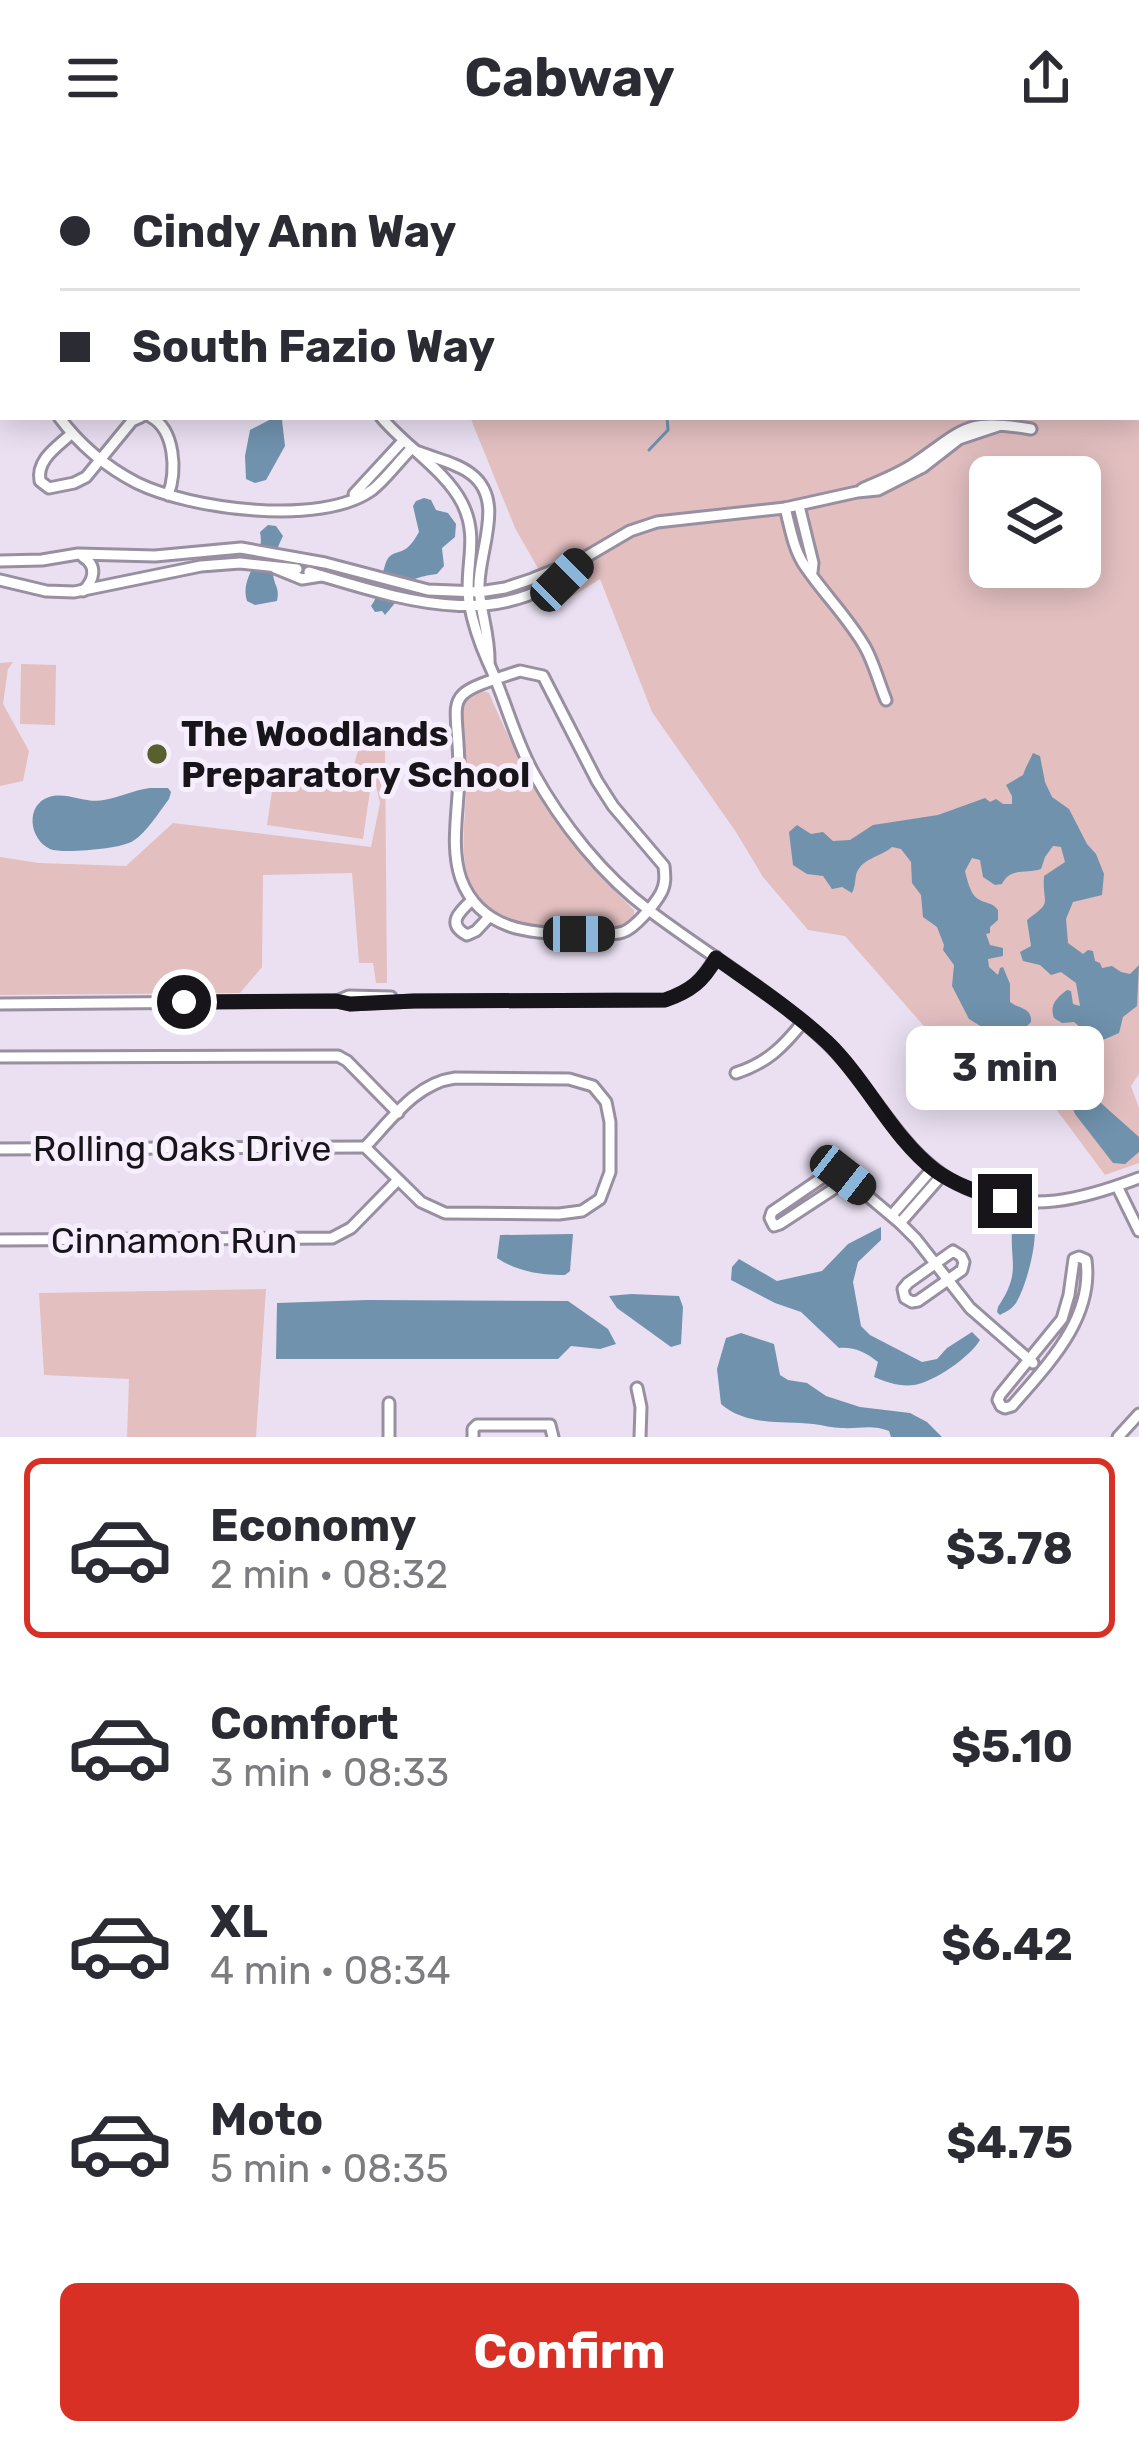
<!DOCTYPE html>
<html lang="en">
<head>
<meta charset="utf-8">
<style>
	body { margin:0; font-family:Rubik,sans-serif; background:#f7f7f7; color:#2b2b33; height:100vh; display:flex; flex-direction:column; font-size:45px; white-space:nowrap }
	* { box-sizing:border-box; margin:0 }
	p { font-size:39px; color:#7c7c81 }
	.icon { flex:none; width:66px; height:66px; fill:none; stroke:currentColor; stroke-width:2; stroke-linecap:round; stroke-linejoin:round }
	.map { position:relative; height:1281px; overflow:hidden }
	.panel { display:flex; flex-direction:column; background:#fff; flex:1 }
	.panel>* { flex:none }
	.hud { position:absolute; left:0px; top:0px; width:1140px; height:264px; box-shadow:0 6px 30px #0003; display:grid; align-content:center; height:264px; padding:0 60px; background:#fff }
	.controls { position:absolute; left:969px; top:300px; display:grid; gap:24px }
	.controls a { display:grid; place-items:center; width:132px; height:132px; border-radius:18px; background:#fff; box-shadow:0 6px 30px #0003; font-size:60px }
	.end { position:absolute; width:54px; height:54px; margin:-27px; border:15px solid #17141a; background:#fff; box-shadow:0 0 0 6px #fff }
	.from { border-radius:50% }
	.bubble { position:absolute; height:84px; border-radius:18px; background:#fff; box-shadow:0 6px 30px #0003; font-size:39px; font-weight:700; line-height:84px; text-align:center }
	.car { position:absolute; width:36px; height:72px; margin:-36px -18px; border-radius:15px; box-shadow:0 0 9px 3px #0007; background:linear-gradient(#222 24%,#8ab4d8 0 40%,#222 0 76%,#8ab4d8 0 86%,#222 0) }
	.hud b { display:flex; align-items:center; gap:42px; height:114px; font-size:45px }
	.hud b+b { border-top:3px solid #e1e1e2 }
	.hud i { width:30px; height:30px; background:#2b2b33 }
	ul { padding:21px 0 0; list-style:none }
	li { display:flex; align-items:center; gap:36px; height:180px; margin:0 24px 18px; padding:0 36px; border:6px solid transparent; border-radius:18px }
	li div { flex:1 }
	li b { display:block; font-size:45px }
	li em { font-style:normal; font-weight:700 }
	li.current { border-color:#d93025 }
	li>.icon { width:108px; height:108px; stroke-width:1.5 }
	.action { display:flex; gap:24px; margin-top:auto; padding:24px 60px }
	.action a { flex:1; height:138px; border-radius:18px; background:#d93025; color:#fff; font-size:48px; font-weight:700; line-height:138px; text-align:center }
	header { display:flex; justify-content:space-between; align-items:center; height:156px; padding:0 60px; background:#fff; font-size:54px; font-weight:700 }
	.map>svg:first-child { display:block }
	.green { fill:#e3bfc0; fill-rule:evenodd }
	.water { fill:#7092ad }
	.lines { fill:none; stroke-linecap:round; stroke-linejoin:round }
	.stream { stroke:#7092ad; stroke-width:3 }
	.minor-casing { stroke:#988fa0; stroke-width:15 }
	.minor { stroke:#fff; stroke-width:9 }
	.route { stroke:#17141a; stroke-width:15 }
	.poi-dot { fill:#595f2d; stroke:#f6eefd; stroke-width:4.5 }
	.labels { text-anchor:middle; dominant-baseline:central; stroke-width:10; stroke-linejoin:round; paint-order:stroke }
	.poi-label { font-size:36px; font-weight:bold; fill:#17141a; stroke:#f6eefd; text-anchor:start }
	.street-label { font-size:36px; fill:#17141a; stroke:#f6eefd }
</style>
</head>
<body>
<header><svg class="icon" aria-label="menu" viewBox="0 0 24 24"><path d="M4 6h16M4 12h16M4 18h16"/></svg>Cabway<svg class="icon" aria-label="share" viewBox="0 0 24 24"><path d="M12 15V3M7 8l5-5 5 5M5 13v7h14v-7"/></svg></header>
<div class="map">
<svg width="1139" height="1281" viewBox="0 0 1139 1281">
	<rect width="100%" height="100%" fill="#eae0f2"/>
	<!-- green -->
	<g class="green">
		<path d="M353,0H582V3H354Z"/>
		<path d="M898,0H1139V918L1131,930L1139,952V1007L1105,1019L1056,953L1016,950L958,909L845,780L808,774L763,721L736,676L652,556L600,423L559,449L515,372L470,261H1137V3H899ZM990,321H1080V411H990Z"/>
		<path d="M13,506L8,513L3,548L29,595L23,625L0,630V507Z"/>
		<path d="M21,508L56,509L55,569L20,568Z"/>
		<path d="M483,535L489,537C527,627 565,686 634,754V760L626,768L613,771C555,771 469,781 464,698C462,673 467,648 466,623C466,597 453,561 469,540Z"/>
		<path d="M385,592L387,827H376L373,807H359L352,717L263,719L262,811L240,837L0,839V701L39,707L126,710L173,667L371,691L380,647L373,615L354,608L358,595Z"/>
		<path d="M276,608L372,621L363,683L267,669Z"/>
		<path d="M266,1133L256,1281H127L129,1223L44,1219L39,1137Z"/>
	</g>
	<!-- water -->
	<g class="water">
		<path d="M273,262L282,264L285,290L266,324L255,327L246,323L245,300L250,274Z"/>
		<path d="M424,342L431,344L436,354L448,357L456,368L455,381L442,392L444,410L437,418C397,423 410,433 385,459L382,455L375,456L371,450C382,436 382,409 389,401C393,396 401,397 407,392C412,388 416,381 419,376L413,350L416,345Z"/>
		<path d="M268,369L276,370L283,380C278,390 271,407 273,418C274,430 280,431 277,445L255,449L247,445C239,420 266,403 260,376Z"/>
		<path d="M1033,597L1040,600L1045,626L1052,641L1069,653L1087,688L1096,698L1104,718L1102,739L1073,746L1066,763L1068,787L1083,798L1088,794L1093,795L1095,805L1100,807L1102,812L1112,810L1121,816L1130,818L1139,809L1137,850L1123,861L1119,877L1103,884L1084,880L1081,872L1074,866L1062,867L1054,862C1049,848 1057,842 1067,834L1071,835L1073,848L1080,850L1076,827L1061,816L1051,819L1040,809L1023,805L1020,796L1031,790L1027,764C1054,744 1042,750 1044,720L1065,706L1061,691L1053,690L1045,701L1041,713C1026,718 1010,711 1002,728L995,729L983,721L980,704L972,702L965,715C967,723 970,738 978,743C986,748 992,746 998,754V764L990,771V777L986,778L990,789L1003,792V800L988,803L989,811L998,819L1000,812L1003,811L1010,828V846C1019,853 1032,851 1031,866L1015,882V893L1005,891L990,876L969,863L952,830L954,809L943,794L944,789L937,771L923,761L921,739L912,727L911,706L901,693L892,691C881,701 861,702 856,719C855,725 855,731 852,737L842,731L832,733L823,720L807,718L793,709L789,676L797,669L811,678L823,676L833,685L850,684L873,669L938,659L985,642L990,646L996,643L1003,648H1012V640L1006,629L1023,619C1026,610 1030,604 1033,597Z"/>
		<path d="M150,632H168L171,636L169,643C159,656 147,676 133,685C121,693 62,698 50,693C29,683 25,649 49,641C66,635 86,648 104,644C120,641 134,634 150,632Z"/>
		<path d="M1086,940H1093L1139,981V996L1125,1008L1113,1007L1075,958L1072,950Z"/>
		<path d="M1019,1068H1034C1038,1086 1026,1131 1016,1147C1011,1154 1007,1155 1000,1159L997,1156L998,1151C1021,1116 1010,1109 1012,1073Z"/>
		<path d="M881,1071V1084L858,1106L853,1126L861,1170L870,1179L922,1206L937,1203L947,1192L972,1176L980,1184C970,1201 934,1226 914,1229C901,1231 885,1226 874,1221L878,1206C865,1196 855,1191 839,1192L801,1156L775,1147L731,1124L732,1111L739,1103L777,1125L822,1115L848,1088Z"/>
		<path d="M573,1078L570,1115L565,1119C541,1119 518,1116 497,1102L500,1079Z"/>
		<path d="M631,1138L679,1140L683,1151L681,1188L671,1191L617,1152L609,1140Z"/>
		<path d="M367,1144L568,1145L608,1173L616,1188L600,1193L571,1190L558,1203H276L277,1147Z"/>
		<path d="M741,1177L774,1188L780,1219L788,1224L807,1227L826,1240L860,1251L910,1257L927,1266L942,1281H891L889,1275C872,1268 859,1273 842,1272C832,1272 823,1269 813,1268C782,1265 746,1270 721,1248L717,1213L726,1182Z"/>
	</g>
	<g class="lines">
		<!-- stream -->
		<path class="stream" d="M649,294L668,274L667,261"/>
		<!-- minor casing -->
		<g class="minor-casing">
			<g id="minor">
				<path d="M267,0L269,3"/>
				<path d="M673,0L675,3"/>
				<path d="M769,0L778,3"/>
				<path d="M38,3V0"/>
				<path d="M118,3L119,0"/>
				<path d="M758,3L760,0"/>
				<path d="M59,261C79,288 106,311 137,327C190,353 321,371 372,334C386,323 398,306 411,293"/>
				<path d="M151,261C175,274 177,315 168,339"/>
				<path d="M381,261C405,290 446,315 462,347C480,382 464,410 469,446C473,468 479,486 488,506C505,542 514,581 533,616C561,667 603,720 650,755C708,799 773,836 826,886C876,933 903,1008 971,1034C1031,1057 1081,1044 1139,1022"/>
				<path d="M71,278C57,291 36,304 40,325L49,332L74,327L86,321L132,265L141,261"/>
				<path d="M419,296C436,303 457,307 471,318C507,345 477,397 479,433C481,458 490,481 489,507"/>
				<path d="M862,333C880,325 899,318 915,307C966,272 966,262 1031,273"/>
				<path d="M354,338L402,286"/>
				<path d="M799,350L813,407L812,416"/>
				<path d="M785,352C790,370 793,391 803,407C821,435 848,461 865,491C874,507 879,527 886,544"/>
				<path d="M83,401C98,410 94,424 83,435"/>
				<path d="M0,405L42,404L78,398L155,400L241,392L325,407L428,434L479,436L505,432L532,423L584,402L630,375L657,366L785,352L857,336L878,334L923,311L959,283L998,270"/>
				<path d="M275,412L302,423L321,420"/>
				<path d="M309,416C398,442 503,481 580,406"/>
				<path d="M0,424L46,435L74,436L201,410L240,407L297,413"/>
				<path d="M520,515L543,520L597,625L613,650L664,710C665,719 666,728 661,737C655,748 635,772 623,776C610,780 591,778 577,778C530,778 480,774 461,723C449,689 460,647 459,612C458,536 438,541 520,515Z"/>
				<path d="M472,744C459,756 446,768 467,779L476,775L489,761"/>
				<path d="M337,845L349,840L391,841"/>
				<path d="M0,848L336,845L350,848L414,845L665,844C691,835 702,825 716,801"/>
				<path d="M0,901L338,900L347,905L398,957"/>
				<path d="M736,917C767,907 783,891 803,866"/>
				<path d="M455,922L569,923L593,930L606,946L610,966V1016L600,1043L582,1055L559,1058L445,1057L421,1046L365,991C391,964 416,927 455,922Z"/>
				<path d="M0,993L365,991"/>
				<path d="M837,1016L843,1019V1025L838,1030L780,1068L774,1070L770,1062L772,1056L829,1017Z"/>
				<path d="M843,1019L900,1067L916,1083L970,1152L1033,1207"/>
				<path d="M1117,1030L1139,1075"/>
				<path d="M892,1059L933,1012"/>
				<path d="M900,1067L942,1019"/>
				<path d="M0,1084L332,1082L351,1072L398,1024"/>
				<path d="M953,1095L961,1100L964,1106L962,1114L918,1145L912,1146L905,1142L903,1133L908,1127Z"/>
				<path d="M1079,1101L1086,1104C1094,1163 1047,1209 1012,1250L1005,1252L1001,1250L998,1244L1000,1239L1062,1163L1069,1139L1074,1103Z"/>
				<path d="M637,1232L641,1251L640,1281"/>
				<path d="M389,1247V1281"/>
				<path d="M473,1281V1273L477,1269H550L553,1281"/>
				<path d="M1118,1281L1139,1258"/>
			</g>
		</g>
		<!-- minor -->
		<use href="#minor" class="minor"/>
	</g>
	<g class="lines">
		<!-- route -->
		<path class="route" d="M184,846L336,845L350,848L414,845L665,844C691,835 703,825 716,802C754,829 794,855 828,887C867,925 893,983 936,1015C957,1030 981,1037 1005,1045"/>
	</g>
	<!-- markers -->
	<circle class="poi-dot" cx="157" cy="598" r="12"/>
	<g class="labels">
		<!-- poi labels -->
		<g class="poi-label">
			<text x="181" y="577">The Woodlands<tspan x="181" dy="41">Preparatory School</tspan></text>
		</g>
		<!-- street labels -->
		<g class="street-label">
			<text x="182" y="992">Rolling Oaks Drive</text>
			<text x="174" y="1084">Cinnamon Run</text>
		</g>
	</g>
</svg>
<div class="controls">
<a><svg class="icon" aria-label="layers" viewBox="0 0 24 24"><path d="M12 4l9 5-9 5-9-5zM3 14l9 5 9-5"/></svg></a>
</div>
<i class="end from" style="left:184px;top:846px"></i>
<i class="end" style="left:1005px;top:1045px"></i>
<div class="bubble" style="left:906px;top:870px;width:198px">3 min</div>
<i class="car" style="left:562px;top:424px;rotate:45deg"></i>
<i class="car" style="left:579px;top:778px;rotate:90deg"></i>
<i class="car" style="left:843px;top:1019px;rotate:128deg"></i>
<div class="hud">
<b><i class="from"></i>Cindy Ann Way</b>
<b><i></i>South Fazio Way</b>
</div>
</div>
<section class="panel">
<ul>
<li class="current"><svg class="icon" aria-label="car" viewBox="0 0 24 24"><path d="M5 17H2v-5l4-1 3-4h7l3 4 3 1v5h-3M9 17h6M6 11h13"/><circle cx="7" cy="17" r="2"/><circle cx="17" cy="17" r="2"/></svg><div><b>Economy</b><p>2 min · 08:32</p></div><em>$3.78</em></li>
<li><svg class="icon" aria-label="car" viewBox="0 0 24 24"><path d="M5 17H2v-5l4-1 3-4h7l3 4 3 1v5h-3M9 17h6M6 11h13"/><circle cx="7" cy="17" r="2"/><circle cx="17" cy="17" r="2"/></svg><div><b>Comfort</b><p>3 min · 08:33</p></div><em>$5.10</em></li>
<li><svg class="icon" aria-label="car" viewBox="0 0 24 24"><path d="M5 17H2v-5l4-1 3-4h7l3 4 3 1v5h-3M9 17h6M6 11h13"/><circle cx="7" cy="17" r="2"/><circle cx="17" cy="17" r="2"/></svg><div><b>XL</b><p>4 min · 08:34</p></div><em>$6.42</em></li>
<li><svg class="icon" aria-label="car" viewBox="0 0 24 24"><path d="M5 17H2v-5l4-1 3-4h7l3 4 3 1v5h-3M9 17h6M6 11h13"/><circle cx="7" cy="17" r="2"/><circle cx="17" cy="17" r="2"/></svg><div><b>Moto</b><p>5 min · 08:35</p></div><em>$4.75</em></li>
</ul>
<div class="action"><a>Confirm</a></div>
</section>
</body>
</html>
